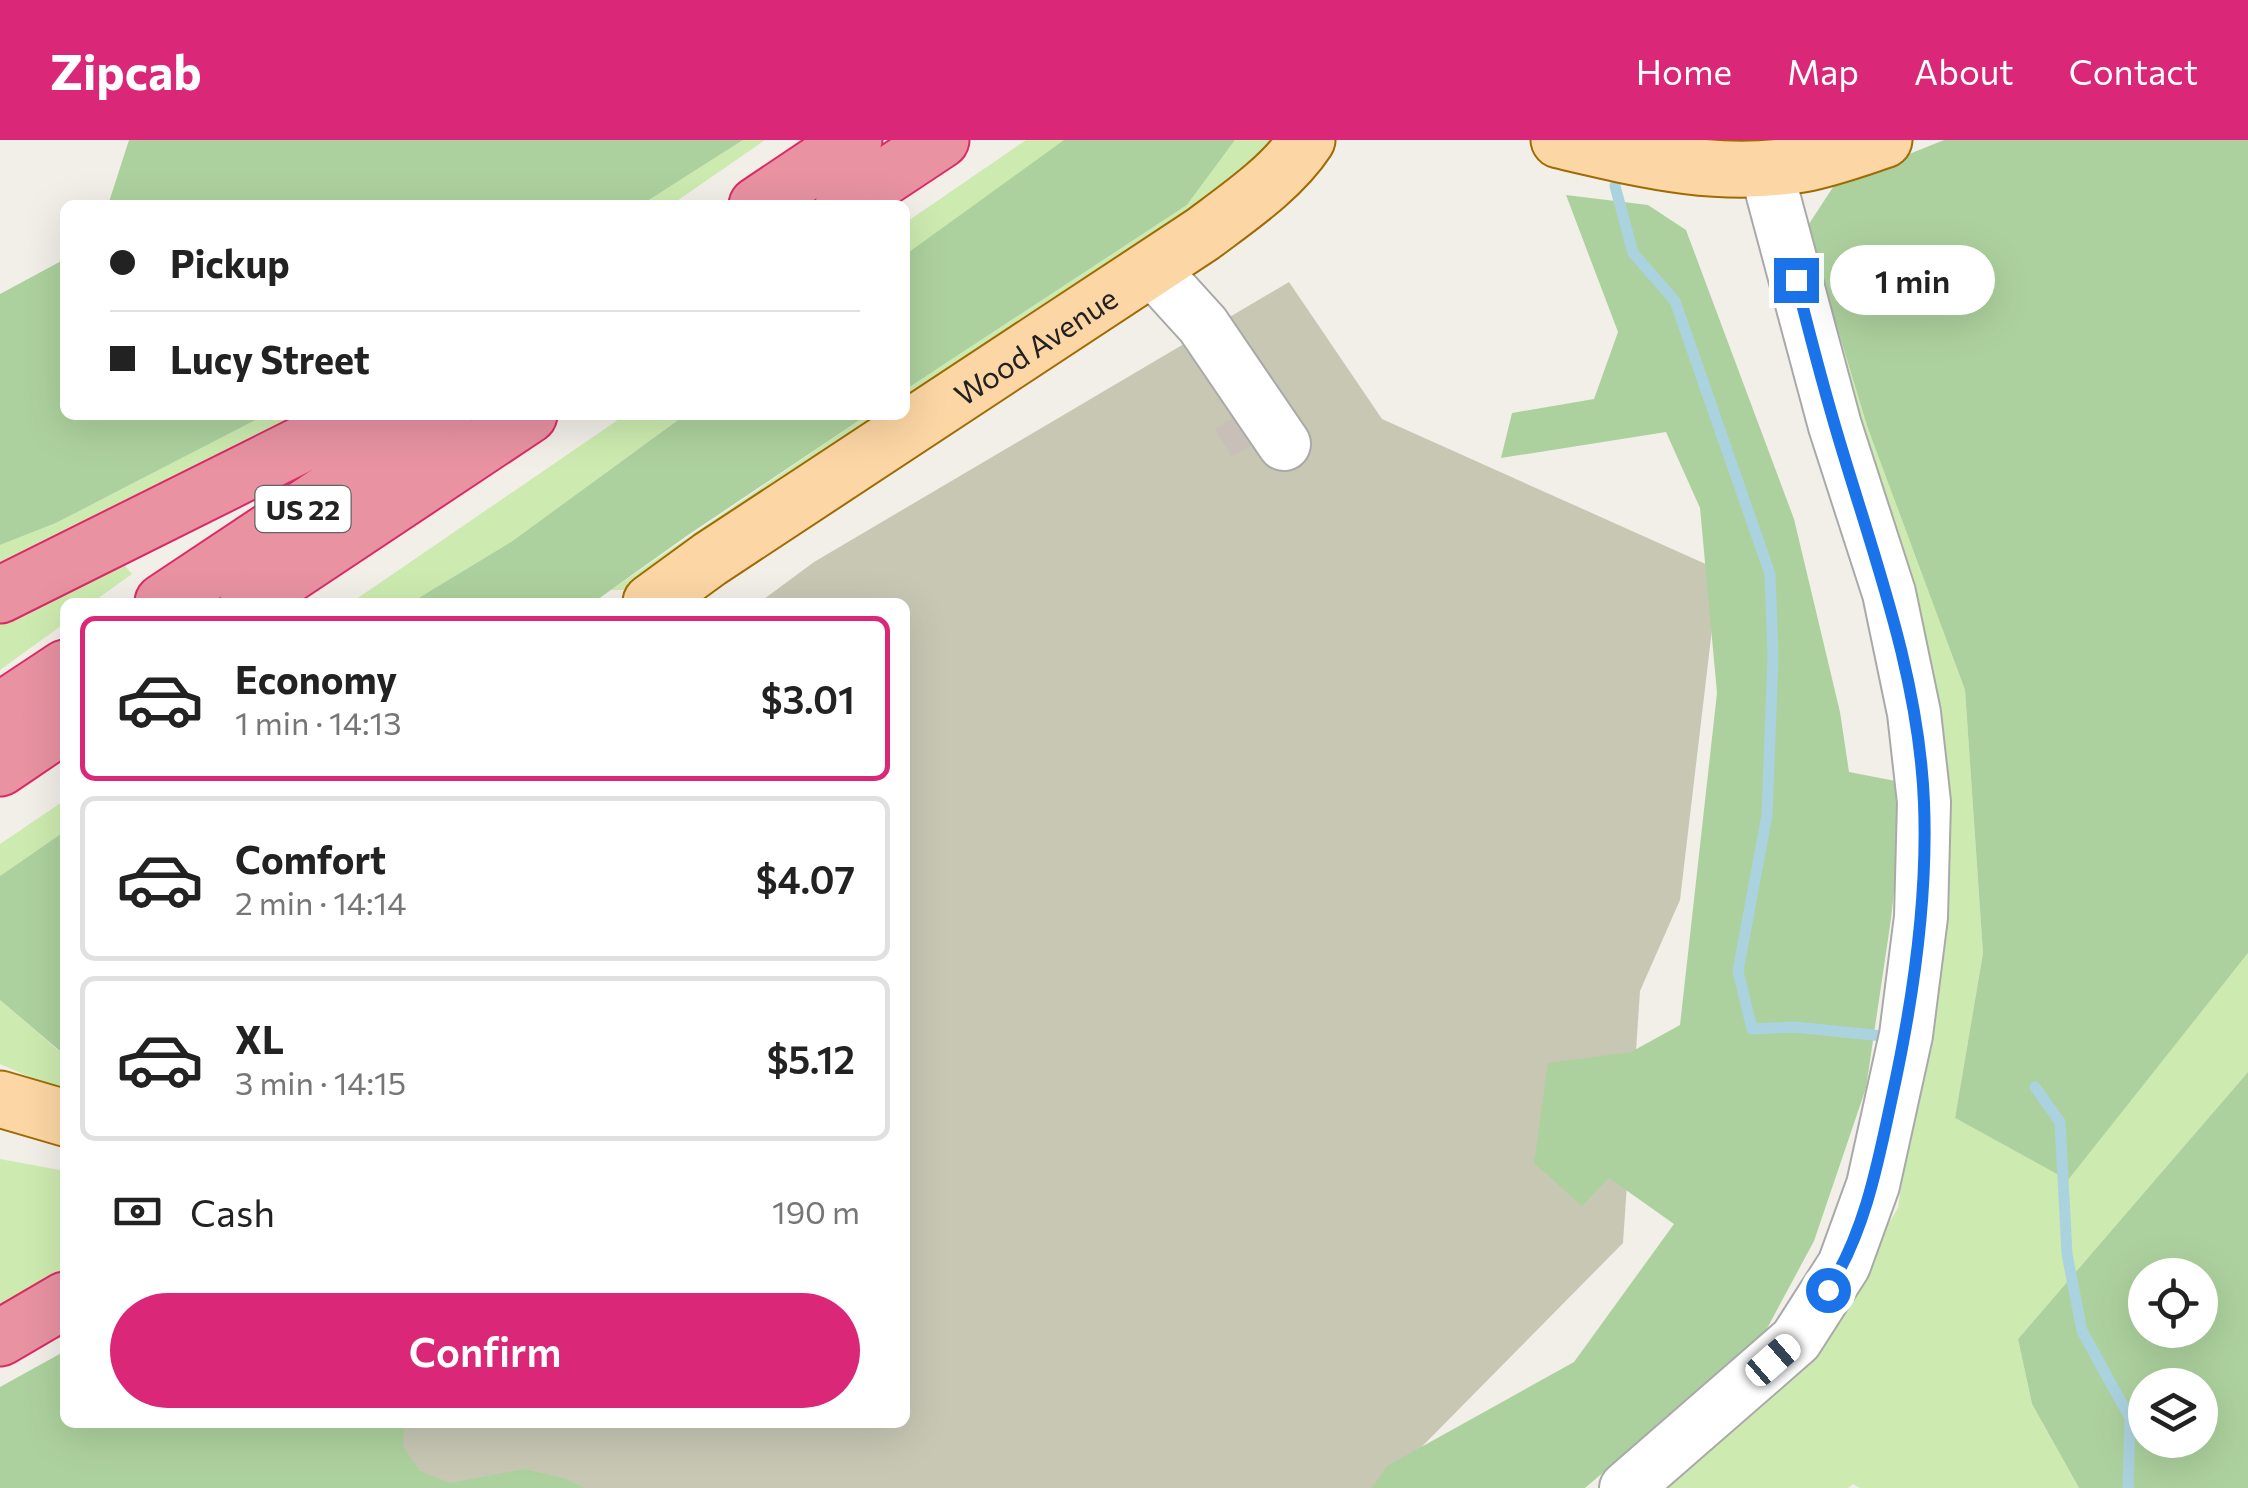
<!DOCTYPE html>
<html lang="en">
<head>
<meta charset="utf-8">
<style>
	body { margin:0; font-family:Commissioner,sans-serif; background:#f6f6f6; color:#222; height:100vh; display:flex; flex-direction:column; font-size:38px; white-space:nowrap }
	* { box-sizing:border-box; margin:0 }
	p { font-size:32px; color:#767676 }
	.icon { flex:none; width:55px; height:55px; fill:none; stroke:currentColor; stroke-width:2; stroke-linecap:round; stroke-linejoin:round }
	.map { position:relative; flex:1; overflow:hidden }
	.panel { position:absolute; left:60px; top:458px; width:850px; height:830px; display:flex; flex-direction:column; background:#fff; border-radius:15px; box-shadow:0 10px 40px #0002 }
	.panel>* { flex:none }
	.top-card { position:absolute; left:60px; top:60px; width:850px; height:220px; border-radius:15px; box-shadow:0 10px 40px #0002; display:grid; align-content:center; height:220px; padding:0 50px; background:#fff }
	.controls { position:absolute; left:2128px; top:1118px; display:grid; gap:20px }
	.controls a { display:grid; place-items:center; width:90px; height:90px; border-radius:50%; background:#fff; box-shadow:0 10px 40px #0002; font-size:50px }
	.end { position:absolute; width:45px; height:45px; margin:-22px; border:12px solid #1a73e8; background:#fff; box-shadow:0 0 0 5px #fff }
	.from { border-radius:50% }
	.bubble { position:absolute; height:70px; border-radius:35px; background:#fff; box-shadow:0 10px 40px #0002; font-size:32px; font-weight:600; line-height:70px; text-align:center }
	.car { position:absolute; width:30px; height:60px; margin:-30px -15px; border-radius:12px; box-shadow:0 0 8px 2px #0007; background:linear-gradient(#fff 24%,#345 0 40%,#fff 0 76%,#345 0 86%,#fff 0) }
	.top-card b { display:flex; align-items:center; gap:35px; height:95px; font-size:38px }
	.top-card b+b { border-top:2px solid #e0e0e0 }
	.top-card i { width:25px; height:25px; background:#222 }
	ul { padding:18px 0 0; list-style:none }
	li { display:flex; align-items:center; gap:30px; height:165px; margin:0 20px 15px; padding:0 30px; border:5px solid #e0e0e0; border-radius:15px }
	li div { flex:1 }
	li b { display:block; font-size:38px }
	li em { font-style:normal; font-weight:600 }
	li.selected { border-color:#db2777 }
	li>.icon { width:90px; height:90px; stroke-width:1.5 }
	.pay { display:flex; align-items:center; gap:25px; height:110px; padding:0 50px; font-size:38px }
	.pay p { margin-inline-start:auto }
	.action { display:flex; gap:20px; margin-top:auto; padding:20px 50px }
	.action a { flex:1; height:115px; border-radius:60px; background:#db2777; color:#fff; font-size:40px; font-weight:600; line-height:115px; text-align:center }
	header { display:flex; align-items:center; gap:60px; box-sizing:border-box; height:140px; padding:0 50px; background:#db2777; color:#fff }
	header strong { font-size:48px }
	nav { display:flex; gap:55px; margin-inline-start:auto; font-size:35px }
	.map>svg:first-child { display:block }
	.construction { fill:#c7c7b4 }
	.grass { fill:#cdebb0 }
	.forest { fill:#add19e; fill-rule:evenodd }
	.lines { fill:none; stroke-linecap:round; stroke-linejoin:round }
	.stream { stroke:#aad3df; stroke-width:11 }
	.building { fill:#c7bfb8 }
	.minor-casing { stroke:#a9a9a9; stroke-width:56 }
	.major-casing { stroke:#a06b00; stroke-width:59 }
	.highway-casing { stroke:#dc2a67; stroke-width:59 }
	.minor { stroke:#fff; stroke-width:52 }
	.major { stroke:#fcd6a4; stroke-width:55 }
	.highway { stroke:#e892a2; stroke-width:55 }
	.route { stroke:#1a73e8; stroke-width:12 }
	.labels { text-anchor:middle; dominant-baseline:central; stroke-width:9; stroke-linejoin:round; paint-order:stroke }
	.shield { fill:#fff; stroke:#646464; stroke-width:2.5 }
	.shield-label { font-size:28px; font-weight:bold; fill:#222 }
	.street-label { font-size:30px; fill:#222; stroke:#fff }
</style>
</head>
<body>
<header>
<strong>Zipcab</strong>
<nav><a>Home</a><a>Map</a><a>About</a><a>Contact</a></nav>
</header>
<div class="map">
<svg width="2248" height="1348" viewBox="0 0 2248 1348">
	<rect width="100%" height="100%" fill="#f2efe9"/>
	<!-- construction -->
	<path class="construction" d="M1289,142L1382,279L1719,430L1680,760L1640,851L1623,1103L1381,1348H483L400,1343L381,1283L905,1282V462H760L814,422Z"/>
	<!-- grass -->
	<g class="grass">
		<path d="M743,0H765L671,65H641Z"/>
		<path d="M1026,0H1068L905,116V83Z"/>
		<path d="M1235,0H1278L1228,54L905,268V250L1187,65Z"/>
		<path d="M1807,87L1867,286L1965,550L1983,813L1955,978L2068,1039L2248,813V932L2018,1199L2032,1264L2079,1348H1860L1853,1344L1848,1348H1663L1798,1235L1898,1068L1943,755L1799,109Z"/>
		<path d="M265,275H301L0,423V405L56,383Z"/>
		<path d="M625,275H685L511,402L412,462H352Z"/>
		<path d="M867,275H894L630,450H611Z"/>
		<path d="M120,420L132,434L93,462H65V483L0,530V475Z"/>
		<path d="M65,660V691L0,736V704Z"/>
		<path d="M0,860L59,911L65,910V947L48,945L0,924Z"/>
		<path d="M0,1019L65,1031V1128L0,1168Z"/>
	</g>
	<!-- forest -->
	<g class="forest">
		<path d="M129,0H743L641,65H108Z"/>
		<path d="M1064,0H1235L1187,65L905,250V115Z"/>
		<path d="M1944,0H2248V813L2068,1040L1955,978L1983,813L1965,550L1867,286L1807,87L1835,44Z"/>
		<path d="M1566,55L1648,65L1686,90L1794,379L1840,572L1849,632L1906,643L1891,779L1866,948L1814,1101L1763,1196L1585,1348H1372L1387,1326L1574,1222L1674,1084L1609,1038L1582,1066L1534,1023L1548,923L1631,912L1680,885L1717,553L1700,368L1666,292L1501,318L1512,273L1594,259L1618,192Z"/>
		<path d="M65,119V275H265L56,383L0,405V154Z"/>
		<path d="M685,275H867L688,395L594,462H412L511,402Z"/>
		<path d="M65,691V910L60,911L0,860V736Z"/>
		<path d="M2248,932V1348H2079L2032,1264L2018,1199ZM2145,1135H2200V1190H2145ZM2145,1245H2200V1300H2145Z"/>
		<path d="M65,1211V1282L404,1283L403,1307L420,1331L450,1343L524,1329L563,1338L585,1348H0V1247Z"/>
	</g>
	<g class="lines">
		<!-- stream -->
		<g class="stream">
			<path d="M1615,46L1633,113L1675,161L1770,434L1773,517L1767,675L1738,831L1752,889L1794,887L1883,896"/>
			<path d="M2035,947L2060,982L2067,1114L2082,1191L2130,1278L2128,1348"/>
		</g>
	</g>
	<!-- building -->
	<path class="building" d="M1236,276L1253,304L1232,317L1215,289Z"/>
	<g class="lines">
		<!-- minor casing -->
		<g class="minor-casing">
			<g id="minor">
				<path d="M1152,129L1203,185L1284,304"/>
				<path d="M1626,1348L1796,1200L1844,1125L1873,1045L1906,895L1921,777L1924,662L1914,573L1889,453L1835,286L1766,29"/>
			</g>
		</g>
		<!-- major casing -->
		<g class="major-casing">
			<g id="major">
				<path d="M1559,0C1641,19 1718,39 1803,24C1830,19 1857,9 1884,0"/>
				<path id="s1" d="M651,462L710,419L1203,94C1239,67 1282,38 1307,0"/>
				<path d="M0,959L65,978"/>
			</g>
		</g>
		<!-- highway casing -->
		<g class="highway-casing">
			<g id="highway">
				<path d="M757,65L854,0"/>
				<path d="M843,65L941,0"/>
				<path d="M0,455L361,275"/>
				<path d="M163,462L444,275"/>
				<path d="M248,462L529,275"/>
				<path d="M0,571L65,528"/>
				<path d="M0,628L65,584"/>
				<path d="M0,1198L65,1160"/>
			</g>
		</g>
		<!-- minor -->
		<use href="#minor" class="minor"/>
		<!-- major -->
		<use href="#major" class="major"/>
		<!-- highway -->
		<use href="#highway" class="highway"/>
	</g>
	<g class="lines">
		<!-- route -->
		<path class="route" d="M1796,140C1808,188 1821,238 1835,286C1871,410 1919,532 1924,663C1928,761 1913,861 1892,957C1878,1023 1865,1092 1828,1150"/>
	</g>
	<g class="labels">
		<!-- shield labels -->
		<rect class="shield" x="255.5" y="346" width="95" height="46" rx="8"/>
		<g class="shield-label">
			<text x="303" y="369">US 22</text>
		</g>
		<!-- street labels -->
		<g class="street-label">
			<text stroke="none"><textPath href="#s1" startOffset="462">Wood Avenue</textPath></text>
		</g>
	</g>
</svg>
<div class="controls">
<a><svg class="icon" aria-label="locate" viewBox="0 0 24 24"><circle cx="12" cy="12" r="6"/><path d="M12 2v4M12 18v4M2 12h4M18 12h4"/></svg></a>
<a><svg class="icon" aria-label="layers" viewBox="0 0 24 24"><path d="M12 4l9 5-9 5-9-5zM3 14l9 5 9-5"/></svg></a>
</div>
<i class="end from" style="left:1828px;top:1150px"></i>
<i class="end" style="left:1796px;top:140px"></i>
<div class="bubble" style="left:1830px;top:105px;width:165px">1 min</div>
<i class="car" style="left:1773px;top:1220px;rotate:49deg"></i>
<div class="top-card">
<b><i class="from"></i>Pickup</b>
<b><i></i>Lucy Street</b>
</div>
<section class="panel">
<ul>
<li class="selected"><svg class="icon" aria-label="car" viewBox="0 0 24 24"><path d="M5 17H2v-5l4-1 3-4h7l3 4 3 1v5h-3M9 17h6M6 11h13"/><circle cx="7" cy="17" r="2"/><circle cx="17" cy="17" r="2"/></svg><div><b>Economy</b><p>1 min · 14:13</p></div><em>$3.01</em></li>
<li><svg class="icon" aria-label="car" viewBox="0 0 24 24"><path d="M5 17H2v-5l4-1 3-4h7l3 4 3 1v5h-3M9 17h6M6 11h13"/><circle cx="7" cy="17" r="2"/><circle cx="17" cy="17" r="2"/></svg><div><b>Comfort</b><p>2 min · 14:14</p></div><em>$4.07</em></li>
<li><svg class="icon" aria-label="car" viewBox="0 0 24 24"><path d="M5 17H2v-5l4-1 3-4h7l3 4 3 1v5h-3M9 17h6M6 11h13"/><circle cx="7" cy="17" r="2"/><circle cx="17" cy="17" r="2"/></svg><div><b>XL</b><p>3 min · 14:15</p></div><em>$5.12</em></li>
</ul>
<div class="pay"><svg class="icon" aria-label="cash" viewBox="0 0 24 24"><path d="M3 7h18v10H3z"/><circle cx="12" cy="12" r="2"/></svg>Cash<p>190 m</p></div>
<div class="action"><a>Confirm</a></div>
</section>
</div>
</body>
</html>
